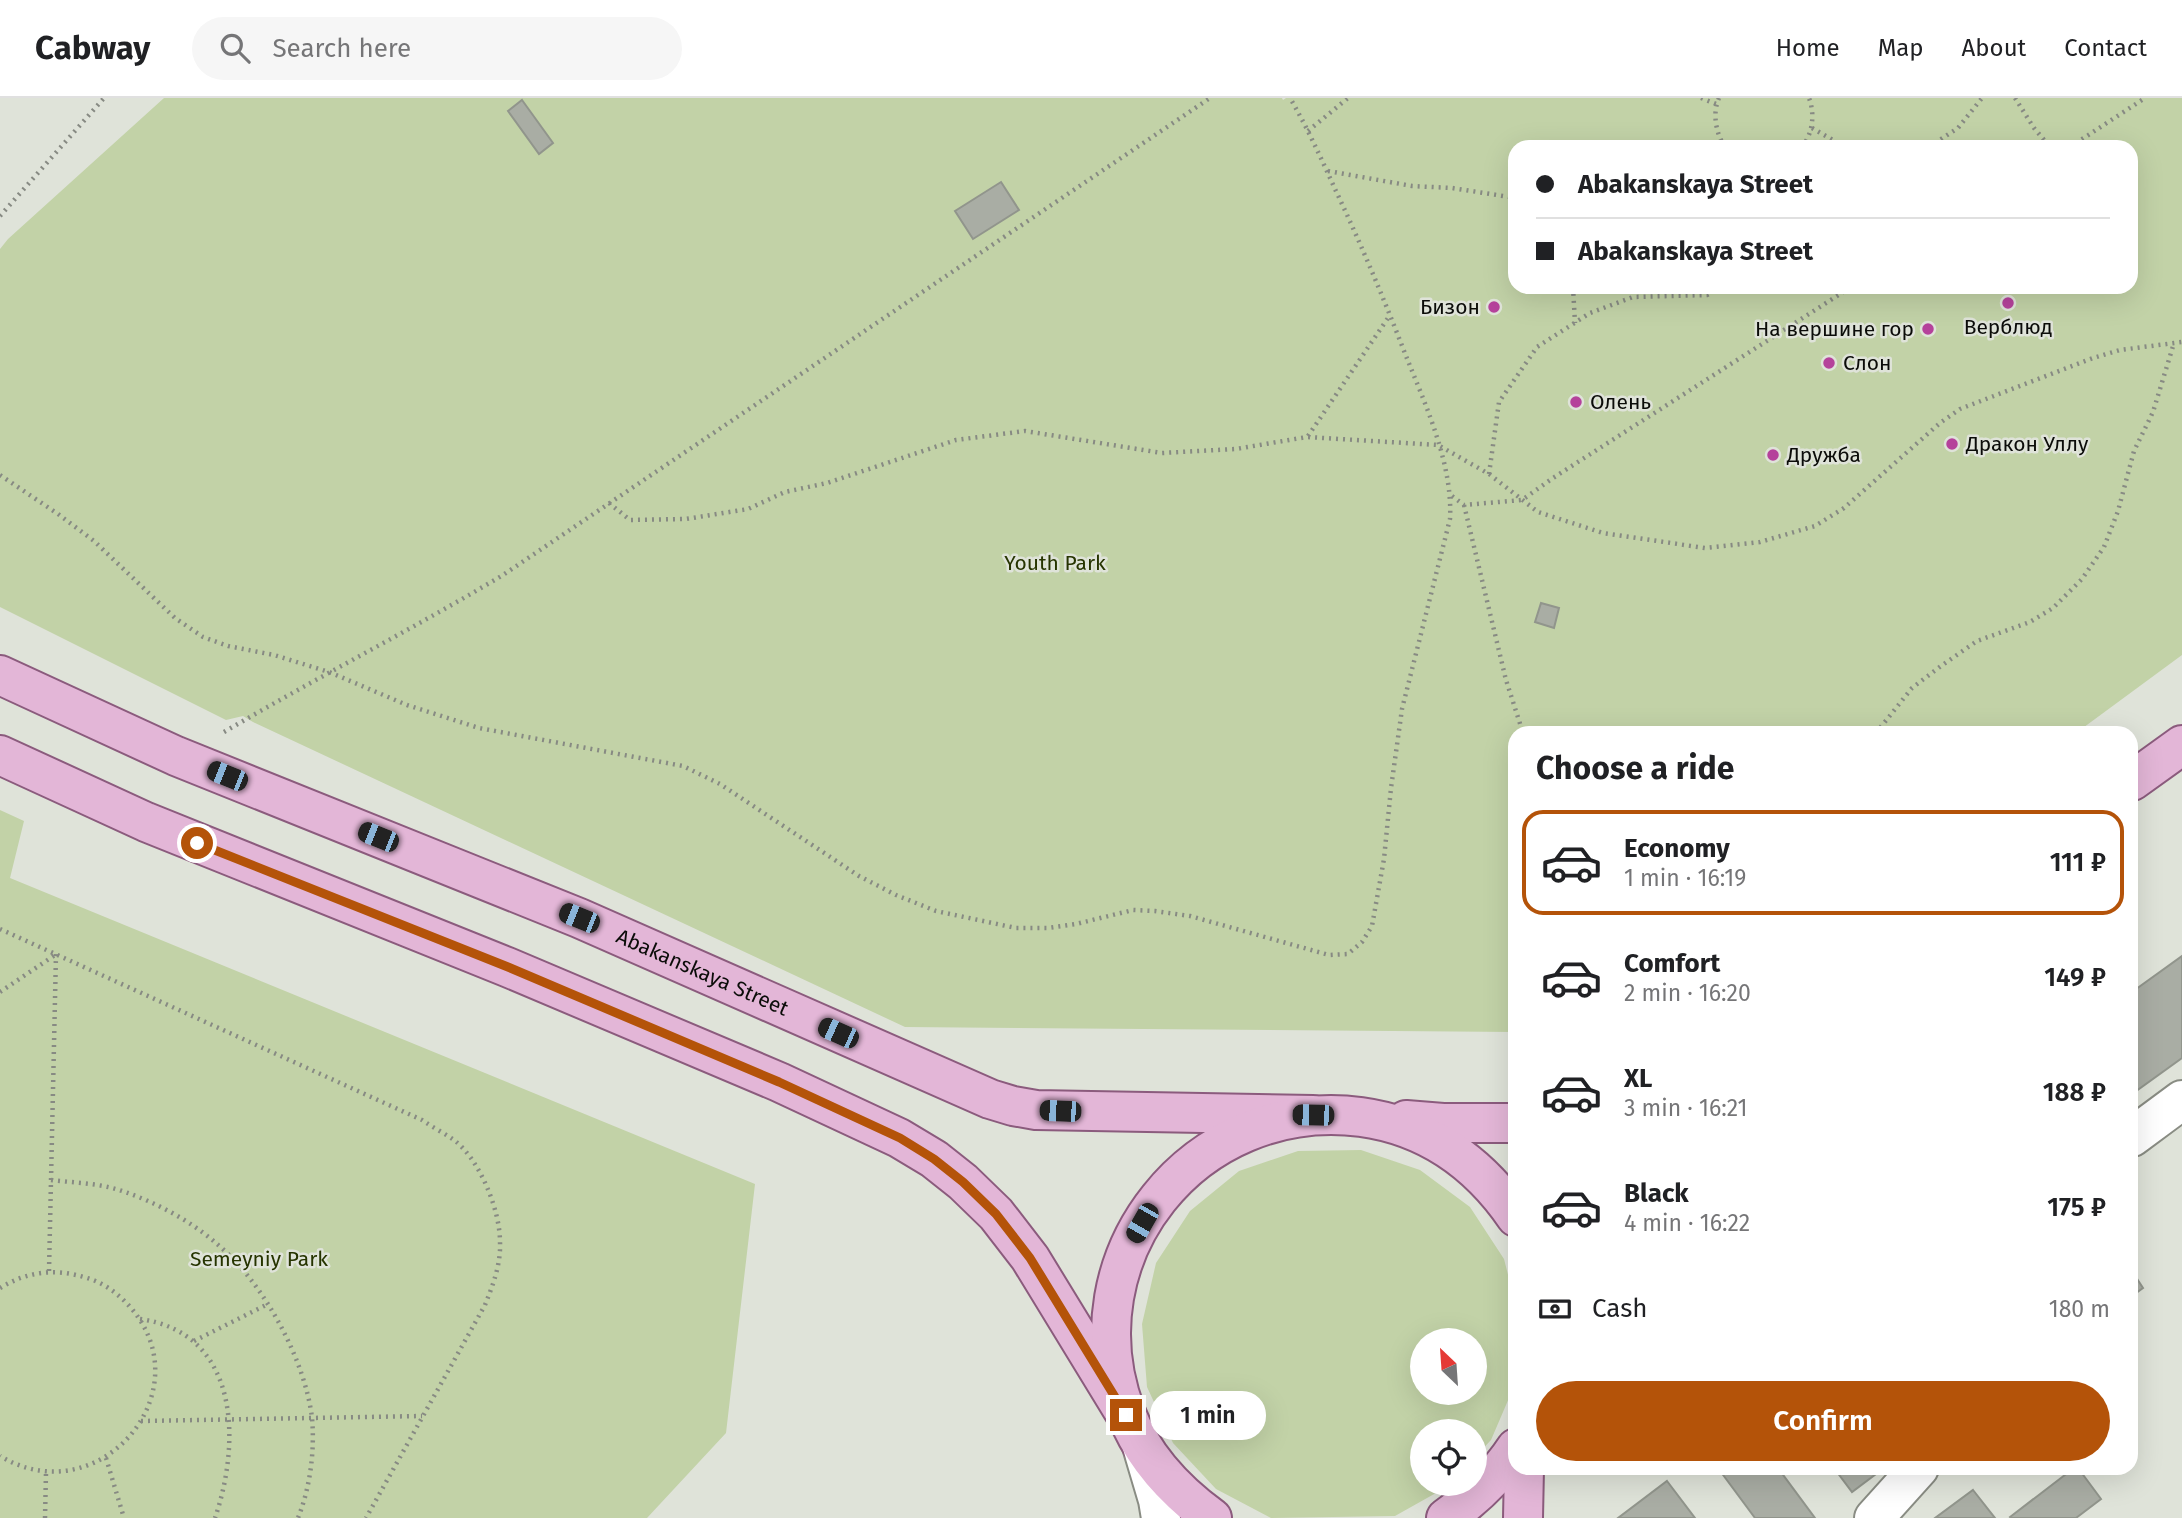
<!DOCTYPE html>
<html lang="en">
<head>
<meta charset="utf-8">
<style>
	body { margin:0; font-family:"Fira Sans",sans-serif; background:#f6f6f6; color:#202124; height:100vh; display:flex; flex-direction:column; font-size:26px; white-space:nowrap }
	* { box-sizing:border-box; margin:0 }
	p { font-size:23px; color:#757577 }
	.icon { flex:none; width:38px; height:38px; fill:none; stroke:currentColor; stroke-width:2; stroke-linecap:round; stroke-linejoin:round }
	.map { position:relative; flex:1; overflow:hidden }
	.side { position:absolute; left:1508px; top:628px; width:630px; height:749px; display:flex; flex-direction:column; background:#fff; border-radius:21px; box-shadow:0 7px 28px #0002 }
	.side>* { flex:none }
	.top-card { position:absolute; left:1508px; top:42px; width:630px; height:154px; border-radius:21px; box-shadow:0 7px 28px #0002; display:grid; align-content:center; height:154px; padding:0 28px; background:#fff }
	.needle { width:46px; rotate:335deg }
	.fabs { position:absolute; left:1410px; top:1230px; display:grid; gap:14px }
	.fabs a { display:grid; place-items:center; width:77px; height:77px; border-radius:50%; background:#fff; box-shadow:0 7px 28px #0002; font-size:35px }
	.end { position:absolute; width:32px; height:32px; margin:-16px; border:9px solid #b45309; background:#fff; box-shadow:0 0 0 4px #fff }
	.from { border-radius:50% }
	.bubble { position:absolute; height:49px; border-radius:24px; background:#fff; box-shadow:0 7px 28px #0002; font-size:23px; font-weight:600; line-height:49px; text-align:center }
	.car { position:absolute; width:21px; height:42px; margin:-21px -10px; border-radius:9px; box-shadow:0 0 5px 2px #0007; background:linear-gradient(#222 24%,#8ab4d8 0 40%,#222 0 76%,#8ab4d8 0 86%,#222 0) }
	.top-card b { display:flex; align-items:center; gap:24px; height:66px; font-size:26px }
	.top-card b+b { border-top:2px solid #e0e0e0 }
	.top-card i { width:18px; height:18px; background:#202124 }
	ul { padding:0; list-style:none }
	li { display:flex; align-items:center; gap:21px; height:105px; margin:0 14px 10px; padding:0 14px; border:4px solid transparent; border-radius:21px }
	li div { flex:1 }
	li b { display:block; font-size:26px }
	li em { font-style:normal; font-weight:600 }
	li.active { border-color:#b45309 }
	li>.icon { width:63px; height:63px; stroke-width:1.5 }
	h2 { padding:0 28px; font-size:32px; line-height:84px }
	.pay { display:flex; align-items:center; gap:18px; height:77px; padding:0 28px; font-size:26px }
	.pay p { margin-inline-start:auto }
	.cta { display:flex; gap:14px; margin-top:auto; padding:14px 28px }
	.cta a { flex:1; height:80px; border-radius:42px; background:#b45309; color:#fff; font-size:28px; font-weight:600; line-height:80px; text-align:center }
	header { display:flex; align-items:center; gap:42px; box-sizing:border-box; height:98px; padding:0 35px; background:#fff; border-bottom:2px solid #e0e0e0 }
	header strong { font-size:33px }
	nav { display:flex; gap:38px; margin-inline-start:auto; font-size:24px }
	.search { width:490px; height:63px; background:#f6f6f6; display:flex; align-items:center; gap:18px; box-sizing:border-box; padding:0 24px; border-radius:38px; color:#757577; font-size:26px }
	.map>svg:first-child { display:block }
	.green { fill:#c2d2a7; fill-rule:evenodd }
	.building { fill:#a9ada4; stroke:#91958c; stroke-width:2 }
	.lines { fill:none; stroke-linecap:round; stroke-linejoin:round }
	.minor-casing { stroke:#898c83; stroke-width:42 }
	.major-casing { stroke:#8b5b7d; stroke-width:42 }
	.path { stroke:#878a83; stroke-width:4.5; stroke-dasharray:2 5; stroke-linecap:butt }
	.minor { stroke:#fff; stroke-width:38 }
	.major { stroke:#e3b6d7; stroke-width:38 }
	.route { stroke:#b45309; stroke-width:9 }
	.poi-dot { fill:#b5429b; stroke:#dfe3d9; stroke-width:2.5 }
	.labels { text-anchor:middle; dominant-baseline:central; stroke-width:5; stroke-linejoin:round; paint-order:stroke }
	.poi-label { font-size:21px; fill:#0b0c09; stroke:#dfe3d9; text-anchor:start }
	.park-label { font-size:21px; fill:#263400; stroke:#dfe3d9 }
	.street-label { font-size:21px; fill:#0b0c09; stroke:#dfe3d9 }
</style>
</head>
<body>
<header>
<strong>Cabway</strong>
<div class="search"><svg class="icon" aria-label="search" viewBox="0 0 24 24"><circle cx="10" cy="10" r="6"/><path d="M15 15l6 6"/></svg>Search here</div>
<nav><a>Home</a><a>Map</a><a>About</a><a>Contact</a></nav>
</header>
<div class="map">
<svg width="2182" height="1420" viewBox="0 0 2182 1420">
	<rect width="100%" height="100%" fill="#dfe3d9"/>
	<!-- green -->
	<g class="green">
		<path d="M164,0H1282L1283,2L1286,0H2182V557L2076,635H1516L1515,934L905,929L253,624L243,618L226,622L0,509V151L8,141ZM1516,49H2132V189H1516Z"/>
		<path d="M0,712L24,723L10,780L755,1086L726,1335L647,1420H0Z"/>
		<path d="M1361,1052L1420,1072L1470,1109L1504,1161L1515,1204V1286L1491,1342L1475,1359V1334H1423V1386H1452L1395,1418L1271,1420L1216,1391L1173,1345L1147,1289L1142,1226L1156,1165L1190,1113L1239,1073L1298,1053ZM1475,1242V1295H1423V1242Z"/>
	</g>
	<!-- building -->
	<g class="building">
		<path d="M522,2L553,45L539,56L508,13Z"/>
		<path d="M1001,84L1019,112L973,141L955,113Z"/>
		<path d="M1541,505L1559,510L1554,530L1535,524Z"/>
		<path d="M2182,858V960L2132,996V894Z"/>
		<path d="M2132,1173L2143,1190L2132,1198Z"/>
		<path d="M1718,1370H1778L1815,1420H1755Z"/>
		<path d="M1834,1370H1884L1852,1394Z"/>
		<path d="M2074,1370H2078L2101,1401L2076,1420H2011L2010,1419Z"/>
		<path d="M1667,1383L1695,1420H1618Z"/>
		<path d="M1973,1392L1995,1420H1935Z"/>
	</g>
	<g class="lines">
		<!-- minor casing -->
		<g class="minor-casing">
			<g id="minor">
				<path d="M2132,1039L2182,1002"/>
				<path d="M1142,1348L1158,1402L1161,1420"/>
				<path d="M1874,1420L1919,1370"/>
			</g>
		</g>
		<!-- major casing -->
		<g class="major-casing">
			<g id="major">
				<path id="s1" d="M0,577L176,658L579,820L990,1001L1013,1008L1036,1012L1313,1017"/>
				<path d="M0,657L146,724L507,869L779,984L899,1040L934,1061L963,1084L996,1116L1030,1160L1126,1317"/>
				<path d="M2132,683L2182,647"/>
				<path d="M1406,1022L1443,1025H1516"/>
				<path d="M1212,1420C1175,1393 1143,1359 1126,1315C1066,1158 1195,998 1361,1019C1427,1028 1479,1065 1516,1119"/>
				<path d="M1446,1420C1474,1400 1497,1379 1516,1350"/>
				<path d="M1523,1420L1524,1370"/>
			</g>
		</g>
		<!-- path -->
		<g class="path">
			<path d="M1701,0L1716,6"/>
			<path d="M1719,0C1712,15 1716,36 1725,49"/>
			<path d="M2015,0L2034,30L2050,49"/>
			<path d="M1812,30L1845,49"/>
			<path d="M1308,33L1348,0"/>
			<path d="M1802,49C1813,35 1815,16 1809,0"/>
			<path d="M1929,49L1958,30L1982,0"/>
			<path d="M2070,49L2145,0"/>
			<path d="M1328,73L1412,88L1452,90L1516,100"/>
			<path d="M0,118L104,0"/>
			<path d="M1573,189L1575,225"/>
			<path d="M1308,338L1390,217"/>
			<path d="M1489,376L1499,304L1537,249L1590,215L1633,199L1707,197L1721,189"/>
			<path d="M0,377L58,416L94,443L175,520L203,539L228,548L274,557L329,574L407,607L479,630L683,668L720,686L859,778L896,797L936,813L1016,830H1048L1076,826L1133,812L1155,813L1190,818L1329,857L1348,856L1362,844L1372,828L1384,761L1391,690L1402,611L1450,421C1453,367 1426,308 1406,258C1384,201 1361,146 1335,91C1321,60 1307,29 1290,0"/>
			<path d="M1452,398L1464,407L1522,402L1553,380L1851,189"/>
			<path d="M609,405L630,422L686,421L748,411L785,394L827,385L956,342L1025,333L1162,355L1236,351L1307,339L1438,347L1489,376L1538,414L1603,435L1705,450L1760,444L1815,428L1844,410L1940,325L1960,311L2093,260L2120,252L2182,244"/>
			<path d="M1464,407L1506,582L1523,635"/>
			<path d="M224,634C316,580 411,532 503,477L1210,0"/>
			<path d="M1876,635L1912,590L1941,568L1977,543L2030,524L2053,510L2082,481L2104,449L2118,413L2134,353L2153,314L2174,245"/>
			<path d="M0,831L422,1022C432,1029 444,1035 454,1042C480,1062 500,1112 500,1144C501,1166 493,1187 485,1207L366,1420"/>
			<path d="M0,894L55,857"/>
			<path d="M51,1082C76,1085 101,1085 125,1094C157,1105 191,1123 217,1146C263,1184 305,1261 312,1320C315,1353 310,1390 298,1420"/>
			<path d="M49,1173L56,856"/>
			<path d="M0,1190C28,1173 56,1170 87,1180C104,1185 119,1196 131,1210C204,1295 98,1417 0,1358"/>
			<path d="M140,1221C240,1235 241,1344 215,1420"/>
			<path d="M194,1243L268,1206"/>
			<path d="M141,1323L422,1318"/>
			<path d="M106,1360L124,1420"/>
			<path d="M45,1420L46,1374"/>
		</g>
		<!-- minor -->
		<use href="#minor" class="minor"/>
		<!-- major -->
		<use href="#major" class="major"/>
	</g>
	<g class="lines">
		<!-- route -->
		<path class="route" d="M197,745L508,869L779,984L900,1040L934,1061L963,1084L996,1116L1030,1160L1126,1317"/>
	</g>
	<!-- markers -->
	<g class="poi-dot">
		<circle cx="2008" cy="205" r="7"/>
		<circle cx="1494" cy="209" r="7"/>
		<circle cx="1928" cy="231" r="7"/>
		<circle cx="1829" cy="265" r="7"/>
		<circle cx="1576" cy="304" r="7"/>
		<circle cx="1952" cy="346" r="7"/>
		<circle cx="1773" cy="357" r="7"/>
	</g>
	<g class="labels">
		<!-- poi labels -->
		<g class="poi-label">
			<text x="1480" y="209" text-anchor="end">Бизон</text>
			<text x="2008" y="229" text-anchor="middle">Верблюд</text>
			<text x="1914" y="231" text-anchor="end">На вершине гор</text>
			<text x="1843" y="265">Слон</text>
			<text x="1590" y="304">Олень</text>
			<text x="1966" y="346">Дракон Уллу</text>
			<text x="1787" y="357">Дружба</text>
		</g>
		<!-- park labels -->
		<g class="park-label">
			<text x="1055" y="465">Youth Park</text>
			<text x="259" y="1161">Semeyniy Park</text>
		</g>
		<!-- street labels -->
		<g class="street-label">
			<text stroke="none"><textPath href="#s1" startOffset="763">Abakanskaya Street</textPath></text>
		</g>
	</g>
</svg>
<div class="fabs">
<a><svg class="needle" viewBox="-14 -14 28 28"><path d="M0-13l5 13h-10z" fill="#e53935"/><path d="M0 13l5-13h-10z" fill="#757577"/></svg></a>
<a><svg class="icon" aria-label="locate" viewBox="0 0 24 24"><circle cx="12" cy="12" r="6"/><path d="M12 2v4M12 18v4M2 12h4M18 12h4"/></svg></a>
</div>
<i class="end from" style="left:197px;top:745px"></i>
<i class="end" style="left:1126px;top:1317px"></i>
<div class="bubble" style="left:1150px;top:1293px;width:116px">1 min</div>
<i class="car" style="left:227px;top:678px;rotate:292deg"></i>
<i class="car" style="left:378px;top:739px;rotate:292deg"></i>
<i class="car" style="left:579px;top:820px;rotate:292deg"></i>
<i class="car" style="left:838px;top:935px;rotate:294deg"></i>
<i class="car" style="left:1060px;top:1013px;rotate:272deg"></i>
<i class="car" style="left:1313px;top:1017px;rotate:271deg"></i>
<i class="car" style="left:1142px;top:1125px;rotate:210deg"></i>
<div class="top-card">
<b><i class="from"></i>Abakanskaya Street</b>
<b><i></i>Abakanskaya Street</b>
</div>
<section class="side">
<h2>Choose a ride</h2>
<ul>
<li class="active"><svg class="icon" aria-label="car" viewBox="0 0 24 24"><path d="M5 17H2v-5l4-1 3-4h7l3 4 3 1v5h-3M9 17h6M6 11h13"/><circle cx="7" cy="17" r="2"/><circle cx="17" cy="17" r="2"/></svg><div><b>Economy</b><p>1 min · 16:19</p></div><em>111 ₽</em></li>
<li><svg class="icon" aria-label="car" viewBox="0 0 24 24"><path d="M5 17H2v-5l4-1 3-4h7l3 4 3 1v5h-3M9 17h6M6 11h13"/><circle cx="7" cy="17" r="2"/><circle cx="17" cy="17" r="2"/></svg><div><b>Comfort</b><p>2 min · 16:20</p></div><em>149 ₽</em></li>
<li><svg class="icon" aria-label="car" viewBox="0 0 24 24"><path d="M5 17H2v-5l4-1 3-4h7l3 4 3 1v5h-3M9 17h6M6 11h13"/><circle cx="7" cy="17" r="2"/><circle cx="17" cy="17" r="2"/></svg><div><b>XL</b><p>3 min · 16:21</p></div><em>188 ₽</em></li>
<li><svg class="icon" aria-label="car" viewBox="0 0 24 24"><path d="M5 17H2v-5l4-1 3-4h7l3 4 3 1v5h-3M9 17h6M6 11h13"/><circle cx="7" cy="17" r="2"/><circle cx="17" cy="17" r="2"/></svg><div><b>Black</b><p>4 min · 16:22</p></div><em>175 ₽</em></li>
</ul>
<div class="pay"><svg class="icon" aria-label="cash" viewBox="0 0 24 24"><path d="M3 7h18v10H3z"/><circle cx="12" cy="12" r="2"/></svg>Cash<p>180 m</p></div>
<div class="cta"><a>Confirm</a></div>
</section>
</div>
</body>
</html>
